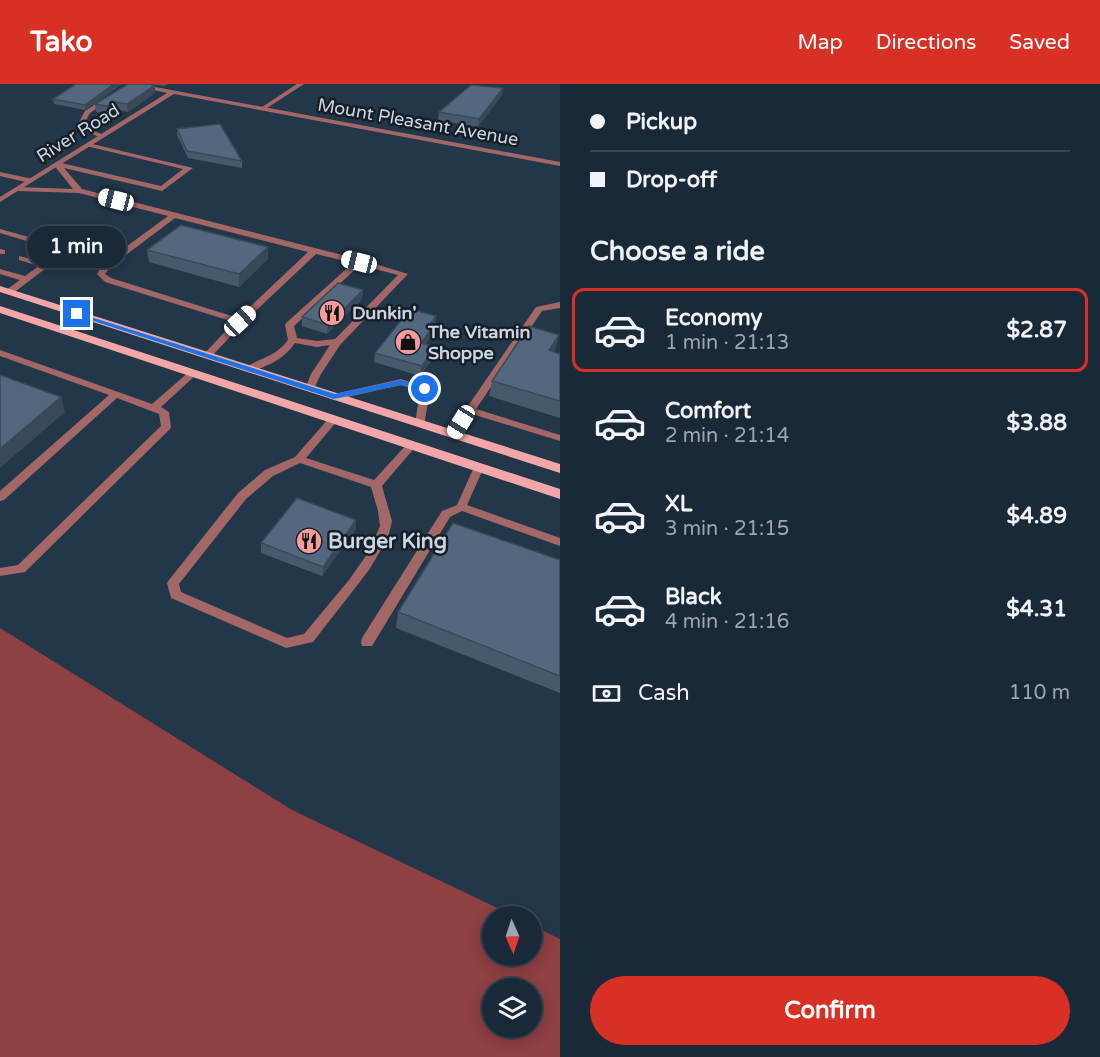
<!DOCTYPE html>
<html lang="en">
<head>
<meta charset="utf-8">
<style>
	body { margin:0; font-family:"Varela Round",sans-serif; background:#233140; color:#f1f3f6; height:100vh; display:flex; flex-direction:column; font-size:22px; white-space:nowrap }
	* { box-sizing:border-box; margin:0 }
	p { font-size:20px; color:#9fa6ae }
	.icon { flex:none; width:33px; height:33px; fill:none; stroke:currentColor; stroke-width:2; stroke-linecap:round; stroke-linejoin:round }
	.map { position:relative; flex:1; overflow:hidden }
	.sheet { display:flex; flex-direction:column; background:#1a2938; width:540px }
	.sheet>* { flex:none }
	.guide { display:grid; align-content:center; height:132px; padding:0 30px; background:#1a2938 }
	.needle { width:39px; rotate:177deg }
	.fabs { position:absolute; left:482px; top:822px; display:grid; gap:12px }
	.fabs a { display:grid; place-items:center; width:60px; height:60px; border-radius:50%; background:#1a2938; box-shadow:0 3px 15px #0003,0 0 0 2px #384553; font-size:30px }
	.end { position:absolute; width:27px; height:27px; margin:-14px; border:8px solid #1a73e8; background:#fff; box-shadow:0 0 0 3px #fff }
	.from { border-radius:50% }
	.bubble { position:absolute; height:42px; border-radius:21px; background:#1a2938; box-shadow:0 3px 15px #0003,0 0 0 2px #384553; font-size:20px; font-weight:700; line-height:42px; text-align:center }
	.car { position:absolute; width:18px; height:36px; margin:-18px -9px; border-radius:8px; box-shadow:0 0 4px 2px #0007; background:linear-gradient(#fff 24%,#345 0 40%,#fff 0 76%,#345 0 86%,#fff 0) }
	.guide b { display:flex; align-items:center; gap:21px; height:57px; font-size:22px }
	.guide b+b { border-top:2px solid #384553 }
	.guide i { width:15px; height:15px; background:#f1f3f6 }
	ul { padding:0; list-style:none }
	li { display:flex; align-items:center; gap:18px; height:84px; margin:0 12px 9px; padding:0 18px; border:3px solid transparent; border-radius:12px }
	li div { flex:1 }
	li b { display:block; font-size:22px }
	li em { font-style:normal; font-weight:700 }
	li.on { border-color:#d93025 }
	li>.icon { width:54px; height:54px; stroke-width:1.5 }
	h2 { padding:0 30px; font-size:27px; line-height:72px }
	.pay { display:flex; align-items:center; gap:15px; height:66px; padding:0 30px; font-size:22px }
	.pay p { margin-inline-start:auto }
	.cta { display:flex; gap:12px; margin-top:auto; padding:12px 30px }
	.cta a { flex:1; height:69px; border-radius:36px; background:#d93025; color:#fff; font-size:24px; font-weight:700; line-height:69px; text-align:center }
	header { display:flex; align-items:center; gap:36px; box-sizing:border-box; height:84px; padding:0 30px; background:#d93025; color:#fff }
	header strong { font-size:28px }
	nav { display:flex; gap:33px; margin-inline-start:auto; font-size:21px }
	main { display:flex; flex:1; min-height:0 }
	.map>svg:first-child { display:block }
	.green { fill:#8e4042; fill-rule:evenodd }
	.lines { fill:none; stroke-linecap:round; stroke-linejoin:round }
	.service { fill:#a36766; fill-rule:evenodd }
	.minor { fill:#a36766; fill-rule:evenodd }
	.tertiary { fill:#a36766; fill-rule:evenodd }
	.primary { fill:#f2a7a6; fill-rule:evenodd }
	.wall { fill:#47596c }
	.shaded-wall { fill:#3a4958 }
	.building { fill:#53687e; stroke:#3a4958; stroke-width:1.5 }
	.route { fill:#1a73e8 }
	.labels { text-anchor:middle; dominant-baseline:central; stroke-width:5; stroke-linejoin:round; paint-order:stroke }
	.far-street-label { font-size:18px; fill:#cad6e2; stroke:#151e27 }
	.far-poi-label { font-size:18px; font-weight:bold; fill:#cad6e2; stroke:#151e27; text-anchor:start }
	.poi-label { font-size:21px; font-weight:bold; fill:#cad6e2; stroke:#151e27; text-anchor:start }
</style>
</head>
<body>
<header>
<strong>Tako</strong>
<nav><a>Map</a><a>Directions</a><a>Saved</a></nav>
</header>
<main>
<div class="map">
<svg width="560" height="973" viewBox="0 0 560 973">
	<rect width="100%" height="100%" fill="#23374b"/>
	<!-- green -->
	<path class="green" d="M0,544L292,726L514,832H492V872H531V841L560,855V973H0ZM492,904H531V944H492Z"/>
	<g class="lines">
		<!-- service -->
		<g class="service">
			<path d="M108,12L110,15L90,29L85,38L91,46L104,51V53L102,54L87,48L79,38L85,27Z"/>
			<path d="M88,59L193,84L162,107L64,84L82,105L362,176L408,190L340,261L321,290L313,307L310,308L305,305L311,290L330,261L317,263L295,259C284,275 267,283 249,288L244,285C259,273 275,274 288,256L285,241L286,239L353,179L316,170L243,239L210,274H204V270L234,238L105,198L97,190L104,179L168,132L79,109L18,107L14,105L18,103L73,105L53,80L57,78L161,102L183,85L86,62V60ZM175,134L308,168L238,234L111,194L105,190L110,183ZM360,181L398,191L335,255L317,257L297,254L294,242Z"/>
			<path d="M0,88L33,95L34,97L30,99L0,92Z"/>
			<path d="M0,145L69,164L70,166L12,210H6V206L20,196L0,190V185L25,192L39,182L19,176V172L44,178L60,167L0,149Z"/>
			<path d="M0,165L5,166V170H0Z"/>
			<path d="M560,218V224L542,227L476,325L560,351V357L472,330L457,353H449L448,351L536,223Z"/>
			<path d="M0,266L152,320L190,287L193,286L198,289L161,323L169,328L171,343L170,345L25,488L0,492V484L18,481L161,342L159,330L117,314L4,416L0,417V407L109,311L0,272Z"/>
			<path d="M401,295L430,305L424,342L420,343L415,340L420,307L401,301L334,316L329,313L334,310Z"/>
			<path d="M333,333L338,336L306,374L374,396L407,360H415L416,362L382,402L392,437L388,454L369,486L313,558L286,564L171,514L167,499L169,496L238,409L265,386L295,373L329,334ZM300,379L371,403L378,427L380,442L370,466L349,496L304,550L287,554L181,508L179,500L246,415L273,392Z"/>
			<path d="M479,379L484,383L467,421L560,454V462L462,427L450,433L372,562H362L361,558L362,554L442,427L457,421L474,383Z"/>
		</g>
		<!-- minor -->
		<path class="minor" d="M297,0H304L264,26L259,25Z"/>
		<!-- tertiary -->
		<path class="tertiary" d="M126,0H139L560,78V82L174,10L0,118V113L167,9Z"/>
		<!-- primary -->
		<g class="primary">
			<path d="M0,202L560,380V389L0,208Z"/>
			<path d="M0,222L560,405V415L0,229Z"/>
		</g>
	</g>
	<!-- wall -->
	<g class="wall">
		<path d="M76,0H122L85,26L54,20L53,15Z"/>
		<path d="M128,0H168L164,2L155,1V9L128,28L115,25L108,30L96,28L95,20Z"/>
		<path d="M502,11L478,43L438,36L439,28Z"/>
		<path d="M177,45L242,77V84L188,74L177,51Z"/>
		<path d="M147,166L268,175L239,203L149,178Z"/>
		<path d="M363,206L362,215L327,250L302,242V233Z"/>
		<path d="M436,232L434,249L425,260L436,263L435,272L420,292L374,278L375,269Z"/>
		<path d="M555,266L554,268L560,270V334L489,312L492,297Z"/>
		<path d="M356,445L322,492L261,469V459Z"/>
		<path d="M560,476V609L396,544L398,528Z"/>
	</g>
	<!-- shaded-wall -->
	<g class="shaded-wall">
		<path d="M114,0H122L85,26V21Z"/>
		<path d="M155,1V9L128,28L127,20Z"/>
		<path d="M503,4L502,11L478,43L479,35Z"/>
		<path d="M114,18L115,25L108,30L107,22Z"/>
		<path d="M268,163V175L239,203V190Z"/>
		<path d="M363,206L362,215L327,250L328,241Z"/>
		<path d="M436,232L434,249L420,268L421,259L431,239Z"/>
		<path d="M559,251L555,266L545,281L549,266Z"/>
		<path d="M436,263L435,272L420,292L422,282Z"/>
		<path d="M61,313L65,328L0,384V365Z"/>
		<path d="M356,436V445L322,492L323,483Z"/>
	</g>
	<!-- building -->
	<g class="building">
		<path d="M76,0H114L85,21L53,15Z"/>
		<path d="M128,0H148L155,1L127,20L114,18L107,22L95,20Z"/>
		<path d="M471,1L503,4L479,35L439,28Z"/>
		<path d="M220,40L242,77L187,67L177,45Z"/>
		<path d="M181,141L268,163L239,190L147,166Z"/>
		<path d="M338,199L363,206L328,241L302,233Z"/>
		<path d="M410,225L436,232L431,239L435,240L421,259L436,263L422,282L375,269Z"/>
		<path d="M529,242L559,251L549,266L560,270V317L492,297Z"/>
		<path d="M0,291L61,313L0,365Z"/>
		<path d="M297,414L356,436L323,483L261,459Z"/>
		<path d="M453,439L560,476V592L398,528Z"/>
	</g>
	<!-- route -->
	<path class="route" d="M75,228L335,310L401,296L429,305L425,308L401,301L334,315L75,231Z"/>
	<!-- icons -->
	<defs>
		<g id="restaurant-disc" transform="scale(1.35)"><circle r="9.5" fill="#f59b9a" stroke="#151e27"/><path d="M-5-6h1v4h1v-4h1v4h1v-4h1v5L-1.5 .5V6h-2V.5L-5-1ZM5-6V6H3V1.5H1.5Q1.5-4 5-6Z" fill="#111"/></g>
		<g id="shop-disc" transform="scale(1.35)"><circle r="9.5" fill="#f59b9a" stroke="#151e27"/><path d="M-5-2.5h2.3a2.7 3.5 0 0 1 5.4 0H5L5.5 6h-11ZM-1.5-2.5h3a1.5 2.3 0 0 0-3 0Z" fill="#111"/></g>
	</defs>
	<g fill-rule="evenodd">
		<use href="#restaurant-disc" x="332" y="229"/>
		<use href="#shop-disc" x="408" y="258"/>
		<use href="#restaurant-disc" x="309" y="457"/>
	</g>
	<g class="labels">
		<!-- far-street labels -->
		<g class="far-street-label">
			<text transform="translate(418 38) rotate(10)">Mount Pleasant Avenue</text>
			<text transform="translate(78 49) rotate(-32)">River Road</text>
		</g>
		<!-- far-poi labels -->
		<g class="far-poi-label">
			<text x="352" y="229">Dunkin'</text>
			<text x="428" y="248">The Vitamin<tspan x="428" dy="21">Shoppe</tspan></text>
		</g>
		<!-- poi labels -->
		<g class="poi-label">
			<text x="328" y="457">Burger King</text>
		</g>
	</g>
</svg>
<div class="fabs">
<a><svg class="needle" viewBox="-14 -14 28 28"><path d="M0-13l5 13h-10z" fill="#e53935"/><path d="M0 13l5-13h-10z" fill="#9fa6ae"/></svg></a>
<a><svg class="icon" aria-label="layers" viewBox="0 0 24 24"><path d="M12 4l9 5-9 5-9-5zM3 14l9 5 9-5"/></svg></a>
</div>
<i class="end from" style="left:425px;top:305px"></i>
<i class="end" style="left:77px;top:230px"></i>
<div class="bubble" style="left:27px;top:142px;width:99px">1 min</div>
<i class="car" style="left:116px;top:116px;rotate:284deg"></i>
<i class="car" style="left:359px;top:178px;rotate:284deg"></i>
<i class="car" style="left:240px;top:237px;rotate:47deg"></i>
<i class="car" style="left:461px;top:338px;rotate:212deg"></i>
</div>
<section class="sheet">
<div class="guide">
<b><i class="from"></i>Pickup</b>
<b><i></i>Drop-off</b>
</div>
<h2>Choose a ride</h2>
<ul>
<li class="on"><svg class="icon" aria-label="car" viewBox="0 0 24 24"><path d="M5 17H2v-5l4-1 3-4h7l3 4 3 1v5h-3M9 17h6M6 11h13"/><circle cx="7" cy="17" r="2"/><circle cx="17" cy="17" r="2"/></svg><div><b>Economy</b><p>1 min · 21:13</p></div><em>$2.87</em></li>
<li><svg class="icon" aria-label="car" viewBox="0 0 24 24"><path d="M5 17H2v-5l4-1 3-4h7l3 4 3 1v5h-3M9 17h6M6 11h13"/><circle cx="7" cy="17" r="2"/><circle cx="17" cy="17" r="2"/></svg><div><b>Comfort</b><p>2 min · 21:14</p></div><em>$3.88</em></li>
<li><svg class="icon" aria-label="car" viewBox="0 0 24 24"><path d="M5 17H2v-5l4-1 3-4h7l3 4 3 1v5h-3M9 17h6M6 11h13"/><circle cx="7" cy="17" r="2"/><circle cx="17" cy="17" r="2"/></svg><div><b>XL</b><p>3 min · 21:15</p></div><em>$4.89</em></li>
<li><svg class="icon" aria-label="car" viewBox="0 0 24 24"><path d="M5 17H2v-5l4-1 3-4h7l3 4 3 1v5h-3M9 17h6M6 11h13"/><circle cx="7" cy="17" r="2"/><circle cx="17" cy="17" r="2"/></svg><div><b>Black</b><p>4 min · 21:16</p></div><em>$4.31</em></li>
</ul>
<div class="pay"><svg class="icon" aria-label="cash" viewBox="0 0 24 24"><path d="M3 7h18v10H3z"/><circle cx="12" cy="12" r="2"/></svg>Cash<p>110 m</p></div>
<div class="cta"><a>Confirm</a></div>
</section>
</main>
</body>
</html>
